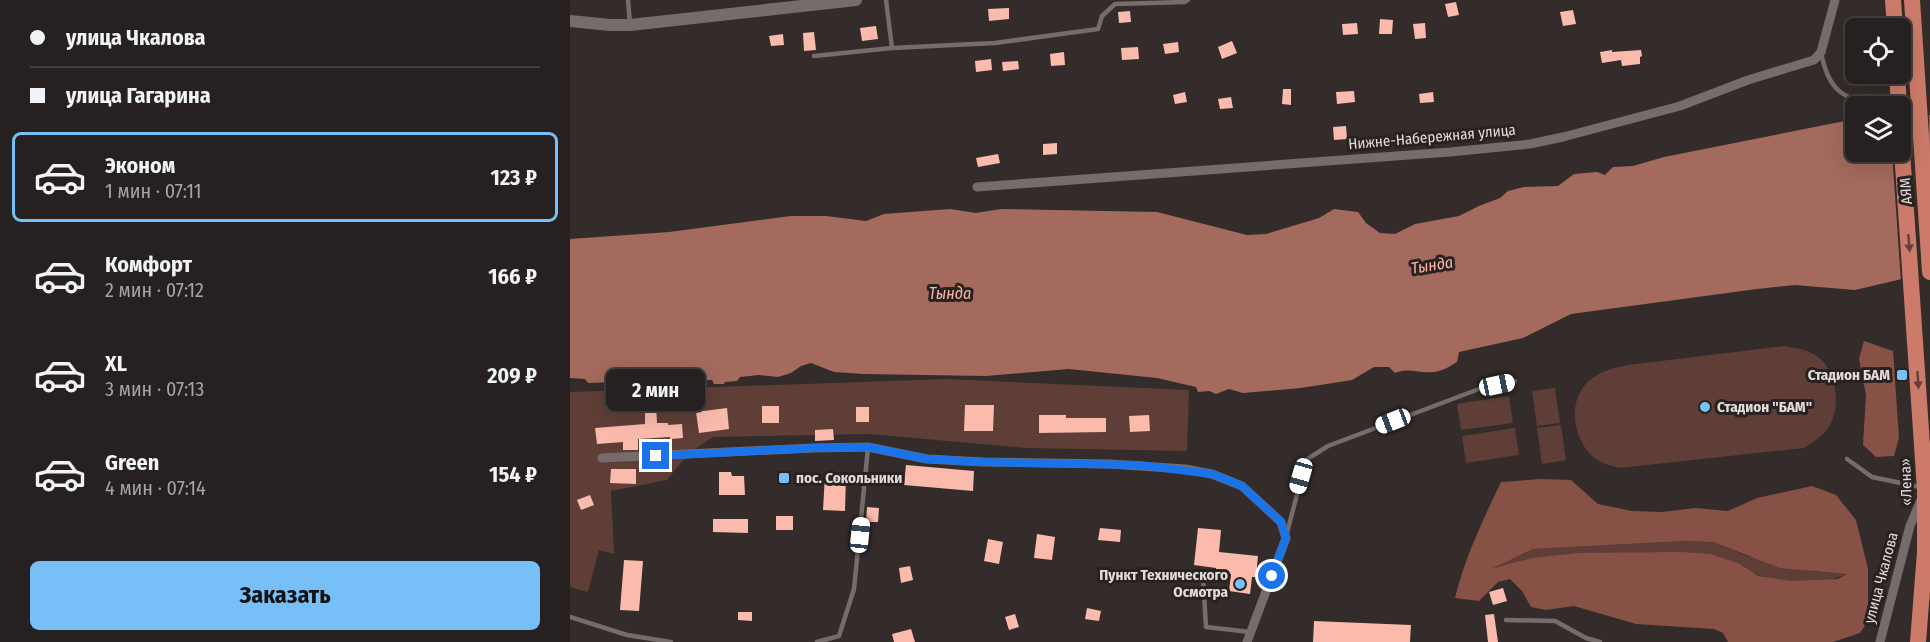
<!DOCTYPE html>
<html lang="ru">
<head>
<meta charset="utf-8">
<style>
	body { margin:0; font-family:"Fira Sans Condensed",sans-serif; background:#2e2929; color:#f1f3f6; height:100vh; display:flex; flex-direction:column; font-size:22px; white-space:nowrap }
	* { box-sizing:border-box; margin:0 }
	p { font-size:20px; color:#a4a3a5 }
	.icon { flex:none; width:33px; height:33px; fill:none; stroke:currentColor; stroke-width:2; stroke-linecap:round; stroke-linejoin:round }
	.map { position:relative; flex:1; overflow:hidden }
	.panel { display:flex; flex-direction:column; background:#262120; width:570px }
	.panel>* { flex:none }
	.top-card { display:grid; align-content:center; height:132px; padding:0 30px; background:#262120 }
	.fabs { position:absolute; left:1275px; top:18px; display:grid; gap:12px }
	.fabs a { display:grid; place-items:center; width:66px; height:66px; border-radius:9px; background:#262120; box-shadow:0 6px 24px #0002,0 0 0 2px #423e3e; font-size:30px }
	.end { position:absolute; width:27px; height:27px; margin:-14px; border:8px solid #1a73e8; background:#fff; box-shadow:0 0 0 3px #fff }
	.from { border-radius:50% }
	.bubble { position:absolute; height:42px; border-radius:9px; background:#262120; box-shadow:0 6px 24px #0002,0 0 0 2px #423e3e; font-size:20px; font-weight:700; line-height:42px; text-align:center }
	.car { position:absolute; width:18px; height:36px; margin:-18px -9px; border-radius:8px; box-shadow:0 0 4px 2px #0007; background:linear-gradient(#fff 24%,#345 0 40%,#fff 0 76%,#345 0 86%,#fff 0) }
	.top-card b { display:flex; align-items:center; gap:21px; height:57px; font-size:22px }
	.top-card b+b { border-top:2px solid #423e3e }
	.top-card i { width:15px; height:15px; background:#f1f3f6 }
	ul { padding:0; list-style:none }
	li { display:flex; align-items:center; gap:18px; height:90px; margin:0 12px 9px; padding:0 18px; border:3px solid transparent; border-radius:9px }
	li div { flex:1 }
	li b { display:block; font-size:22px }
	li em { font-style:normal; font-weight:700 }
	li.selected { border-color:#77bff7 }
	li>.icon { width:54px; height:54px; stroke-width:1.5 }
	.primary-button { display:flex; gap:12px; margin-top:auto; padding:12px 30px }
	.primary-button a { flex:1; height:69px; border-radius:9px; background:#77bff7; color:#111; font-size:24px; font-weight:700; line-height:69px; text-align:center }
	main { display:flex; flex:1; min-height:0 }
	.map>svg:first-child { display:block }
	.green { fill:#5e3e36 }
	.forest { fill:#885145; fill-rule:evenodd }
	.water { fill:#a36a5d }
	.pier { fill:#332c2a }
	.building { fill:#fabbad }
	.lines { fill:none; stroke-linecap:round; stroke-linejoin:round }
	.service { stroke:#756c6b; stroke-width:4.5 }
	.minor { stroke:#756c6b; stroke-width:9 }
	.tertiary { stroke:#756c6b; stroke-width:12 }
	.trunk { stroke:#cc7b6a; stroke-width:16 }
	.oneway { fill:#62413a }
	.route { stroke:#1a73e8; stroke-width:8 }
	.poi-dot { fill:#77bff7; stroke:#292220; stroke-width:2 }
	.labels { text-anchor:middle; dominant-baseline:central; stroke-width:6; stroke-linejoin:round; paint-order:stroke }
	.street-label { font-size:15px; fill:#e1dcdb; stroke:#292220 }
	.poi-label { font-size:15px; font-weight:bold; fill:#e1dcdb; stroke:#292220; text-anchor:end }
	.water-label { font-size:16px; font-style:italic; fill:#fdb7a7; stroke:#292220 }
</style>
</head>
<body>
<main>
<section class="panel">
<div class="top-card">
<b><i class="from"></i>улица Чкалова</b>
<b><i></i>улица Гагарина</b>
</div>
<ul>
<li class="selected"><svg class="icon" aria-label="car" viewBox="0 0 24 24"><path d="M5 17H2v-5l4-1 3-4h7l3 4 3 1v5h-3M9 17h6M6 11h13"/><circle cx="7" cy="17" r="2"/><circle cx="17" cy="17" r="2"/></svg><div><b>Эконом</b><p>1 мин · 07:11</p></div><em>123 ₽</em></li>
<li><svg class="icon" aria-label="car" viewBox="0 0 24 24"><path d="M5 17H2v-5l4-1 3-4h7l3 4 3 1v5h-3M9 17h6M6 11h13"/><circle cx="7" cy="17" r="2"/><circle cx="17" cy="17" r="2"/></svg><div><b>Комфорт</b><p>2 мин · 07:12</p></div><em>166 ₽</em></li>
<li><svg class="icon" aria-label="car" viewBox="0 0 24 24"><path d="M5 17H2v-5l4-1 3-4h7l3 4 3 1v5h-3M9 17h6M6 11h13"/><circle cx="7" cy="17" r="2"/><circle cx="17" cy="17" r="2"/></svg><div><b>XL</b><p>3 мин · 07:13</p></div><em>209 ₽</em></li>
<li><svg class="icon" aria-label="car" viewBox="0 0 24 24"><path d="M5 17H2v-5l4-1 3-4h7l3 4 3 1v5h-3M9 17h6M6 11h13"/><circle cx="7" cy="17" r="2"/><circle cx="17" cy="17" r="2"/></svg><div><b>Green</b><p>4 мин · 07:14</p></div><em>154 ₽</em></li>
</ul>
<div class="primary-button"><a>Заказать</a></div>
</section>
<div class="map">
<svg width="1360" height="642" viewBox="0 0 1360 642">
	<rect width="100%" height="100%" fill="#332c2a"/>
	<!-- green -->
	<g class="green">
		<path d="M1214,346C1225,348 1235,349 1245,355C1266,367 1271,403 1261,423C1255,435 1245,441 1234,448L1050,468C1039,465 1028,463 1020,454C1002,435 998,399 1019,381C1030,371 1043,368 1058,365Z"/>
		<path d="M377,379L619,390L617,451L456,448L299,434L143,437L118,454L97,480L41,491L44,554L29,550L18,592L0,587V392Z"/>
		<path d="M985,388L990,423L967,426L962,391Z"/>
		<path d="M939,396L943,423L891,430L887,404Z"/>
		<path d="M991,425L996,460L972,464L967,428Z"/>
		<path d="M945,428L949,455L896,463L892,436Z"/>
		<path d="M1115,541L1143,542L1177,556L1247,572L1278,573C1258,585 1213,583 1190,576C1183,574 1176,568 1170,564L916,570L963,549Z"/>
	</g>
	<!-- forest -->
	<g class="forest">
		<path d="M1294,341L1323,351L1329,438L1324,456L1306,457L1293,445L1296,395L1289,359Z"/>
		<path d="M971,479L1001,480L1028,504L1062,511L1092,512L1125,508L1158,511L1187,498L1242,486L1266,495L1286,520L1298,569V621L1290,633L1263,642H1158L1153,633L1144,629L1066,624L1004,606L976,610L961,607L952,591L940,579L928,582L909,601L885,598C895,557 913,520 931,482ZM1115,541L1143,542L1210,568L1277,574L1268,579L1222,581L1188,576L1170,564L1141,554L1111,552L1008,553L962,558L921,569L963,549Z"/>
	</g>
	<!-- water -->
	<path class="water" d="M1345,112L1360,115V275L1353,274L1285,290L1225,285L1187,289L1001,314L953,338L889,352L887,362C880,366 873,371 864,372C849,374 840,367 825,373L819,367H804L782,380L731,388L673,393L659,389L646,394L639,391L628,392L626,387L587,378L499,369L416,376L294,374L264,372L241,363L231,366L221,373L208,377L189,375L170,377L167,381L155,382L154,384H144L142,380L96,381L91,379L82,382L80,370C69,365 57,367 50,376L52,379L49,382L18,383L15,379L0,378V239L99,232L221,216H256L296,221L314,214L380,209L406,213L431,209L587,212L677,235L696,234L749,218L764,209L788,212L796,223L810,233L825,234L845,224L889,216L909,206L930,198L938,191L954,187L988,186L1004,174L1027,172L1035,175L1043,167L1063,166L1094,157L1285,119L1286,152H1330Z"/>
	<!-- pier -->
	<path class="pier" d="M1345,109L1359,112L1360,278L1353,277L1331,282L1322,152H1330V110Z"/>
	<!-- building -->
	<g class="building">
		<path d="M886,2L889,15L878,17L875,4Z"/>
		<path d="M439,8V19L419,21L418,9Z"/>
		<path d="M1003,10L1006,24L993,26L990,12Z"/>
		<path d="M560,11L561,22L549,23L548,12Z"/>
		<path d="M810,19L823,20L822,34H809Z"/>
		<path d="M787,23L788,34L773,35L772,24Z"/>
		<path d="M855,23L856,38L845,39L843,24Z"/>
		<path d="M306,26L308,39L292,41L290,28Z"/>
		<path d="M244,32L246,50L234,51L233,33Z"/>
		<path d="M213,34L214,45L201,46L199,36Z"/>
		<path d="M662,41L667,53L652,59L648,47Z"/>
		<path d="M608,42L609,52L595,54L593,44Z"/>
		<path d="M568,47L569,59L552,60L551,48Z"/>
		<path d="M1042,50V52L1071,50L1072,56L1070,57V64L1052,66L1051,60L1032,63L1030,52Z"/>
		<path d="M494,52L495,65L481,66L480,54Z"/>
		<path d="M421,59L422,70L406,72L405,61Z"/>
		<path d="M448,61L449,69L433,71L432,62Z"/>
		<path d="M713,89H721V105L712,104Z"/>
		<path d="M784,91L785,102L767,104L766,92Z"/>
		<path d="M615,92L617,102L605,104L603,95Z"/>
		<path d="M863,92L864,102L850,103L849,94Z"/>
		<path d="M661,97L663,108L650,109L648,99Z"/>
		<path d="M776,126L777,139L764,140L763,127Z"/>
		<path d="M487,143V154L473,155V144Z"/>
		<path d="M428,154L430,163L408,167L406,158Z"/>
		<path d="M86,405L87,423H98V425L112,424L113,438L100,439V437L68,439V450H53V442L27,444L25,428L75,424V406Z"/>
		<path d="M395,405H424L423,431H394Z"/>
		<rect x="192" y="406" width="17" height="17"/>
		<rect x="286" y="407" width="13" height="15"/>
		<path d="M157,408L159,429L129,433L126,412Z"/>
		<path d="M469,415H496V418H536V432L469,433Z"/>
		<path d="M579,415L580,431L560,432L559,416Z"/>
		<path d="M263,429L264,440L245,441V430Z"/>
		<path d="M336,465L404,471L403,491L334,485Z"/>
		<path d="M41,469H66V484L40,483Z"/>
		<path d="M149,472H161L162,476H174L175,495H149Z"/>
		<path d="M255,475L276,476L275,511L253,510Z"/>
		<path d="M20,495L24,505L11,510L7,500Z"/>
		<path d="M297,507L309,508L308,522H296Z"/>
		<rect x="206" y="516" width="17" height="14"/>
		<path d="M143,519H178V533L143,532Z"/>
		<path d="M530,528L551,530L550,542L528,540Z"/>
		<path d="M628,528L651,530L649,552L688,556L686,577H682L680,594L659,591L661,574L646,573V568L624,565Z"/>
		<path d="M467,534L485,537L482,560L464,558Z"/>
		<path d="M418,539L433,542L429,564L414,561Z"/>
		<path d="M54,560L73,561L69,611L50,610Z"/>
		<path d="M340,566L343,580L331,583L329,568Z"/>
		<path d="M933,588L937,601L923,605L919,592Z"/>
		<path d="M517,608L531,611L529,621L515,619Z"/>
		<path d="M168,612H182V621L168,620Z"/>
		<path d="M445,614L449,627L439,630L435,617Z"/>
		<path d="M924,614L928,642H918L915,615Z"/>
		<path d="M744,621L841,625L840,642H743Z"/>
		<path d="M341,629L345,642H324L322,634Z"/>
	</g>
	<g class="lines">
		<!-- service -->
		<g class="service">
			<path d="M58,0L60,24"/>
			<path d="M322,48L425,43L528,29L532,16L545,4L615,2L618,0"/>
			<path d="M1251,52C1258,90 1272,99 1309,106"/>
			<path d="M244,56L322,48L316,0"/>
			<path d="M1277,459L1302,477L1350,487"/>
			<path d="M717,533L736,460L758,446L909,389L945,381"/>
			<path d="M633,578L636,627L680,632"/>
			<path d="M0,617L57,635L101,642"/>
			<path d="M936,620L985,621L1016,638L1030,642"/>
			<path d="M247,642L269,636L284,589L298,448"/>
		</g>
		<!-- minor -->
		<g class="minor">
			<path d="M407,187L880,152L960,144L993,137L1110,106L1178,80L1244,60L1251,52L1265,0"/>
			<path d="M32,458L243,448L298,447L357,459L413,462L540,464L615,469L642,474L672,486L711,522L716,538L677,642"/>
			<path d="M1310,642L1340,526L1351,500"/>
		</g>
		<!-- tertiary -->
		<path class="tertiary" d="M0,21L40,25H60L286,0"/>
		<!-- trunk -->
		<g class="trunk">
			<path d="M1323,0L1325,28"/>
			<path d="M1342,0L1360,272"/>
			<path d="M1327,74L1329,106"/>
			<path d="M1330,122L1355,489V552L1348,642"/>
		</g>
	</g>
	<!-- one-way arrows -->
	<defs><path id="oneway-solid" d="M-6-.8H1V-3.2L6.5 0L1 3.2V.8H-6Z" transform="scale(1.5)"/></defs>
	<g class="oneway">
		<use href="#oneway-solid" transform="translate(1339 243) rotate(86)"/>
		<use href="#oneway-solid" transform="translate(1348 380) rotate(86)"/>
	</g>
	<g class="lines">
		<!-- route -->
		<path class="route" d="M86,456L243,448L298,447L357,459L413,462L569,465L642,474L672,486L711,522L716,538L702,576"/>
	</g>
	<!-- markers -->
	<g class="poi-dot">
		<rect x="1326" y="369" width="12" height="12" rx="3"/>
		<circle cx="1135" cy="407" r="6"/>
		<rect x="208" y="472" width="12" height="12" rx="3"/>
		<circle cx="670" cy="584" r="6"/>
	</g>
	<g class="labels">
		<!-- street labels -->
		<g class="street-label">
			<text transform="translate(862 137) rotate(-5)">Нижне-Набережная улица</text>
			<text transform="translate(1336 191) rotate(-94)">АЯМ</text>
			<text transform="translate(1336 482) rotate(-92)">«Лена»</text>
			<text transform="translate(1311 578) rotate(-75)">улица Чкалова</text>
		</g>
		<!-- poi labels -->
		<g class="poi-label">
			<text x="1320" y="375">Стадион БАМ</text>
			<text x="1147" y="407" text-anchor="start">Стадион "БАМ"</text>
			<text x="226" y="478" text-anchor="start">пос. Сокольники</text>
			<text x="658" y="575">Пункт Технического<tspan x="658" dy="17">Осмотра</tspan></text>
		</g>
		<!-- water labels -->
		<g class="water-label">
			<text transform="translate(862 265) rotate(-9)">Тында</text>
			<text x="380" y="293">Тында</text>
		</g>
	</g>
</svg>
<div class="fabs">
<a><svg class="icon" aria-label="locate" viewBox="0 0 24 24"><circle cx="12" cy="12" r="6"/><path d="M12 2v4M12 18v4M2 12h4M18 12h4"/></svg></a>
<a><svg class="icon" aria-label="layers" viewBox="0 0 24 24"><path d="M12 4l9 5-9 5-9-5zM3 14l9 5 9-5"/></svg></a>
</div>
<i class="end from" style="left:702px;top:576px"></i>
<i class="end" style="left:86px;top:456px"></i>
<div class="bubble" style="left:36px;top:369px;width:99px">2 мин</div>
<i class="car" style="left:927px;top:385px;rotate:78deg"></i>
<i class="car" style="left:823px;top:421px;rotate:249deg"></i>
<i class="car" style="left:731px;top:476px;rotate:196deg"></i>
<i class="car" style="left:290px;top:535px;rotate:6deg"></i>
</div>
</main>
</body>
</html>
